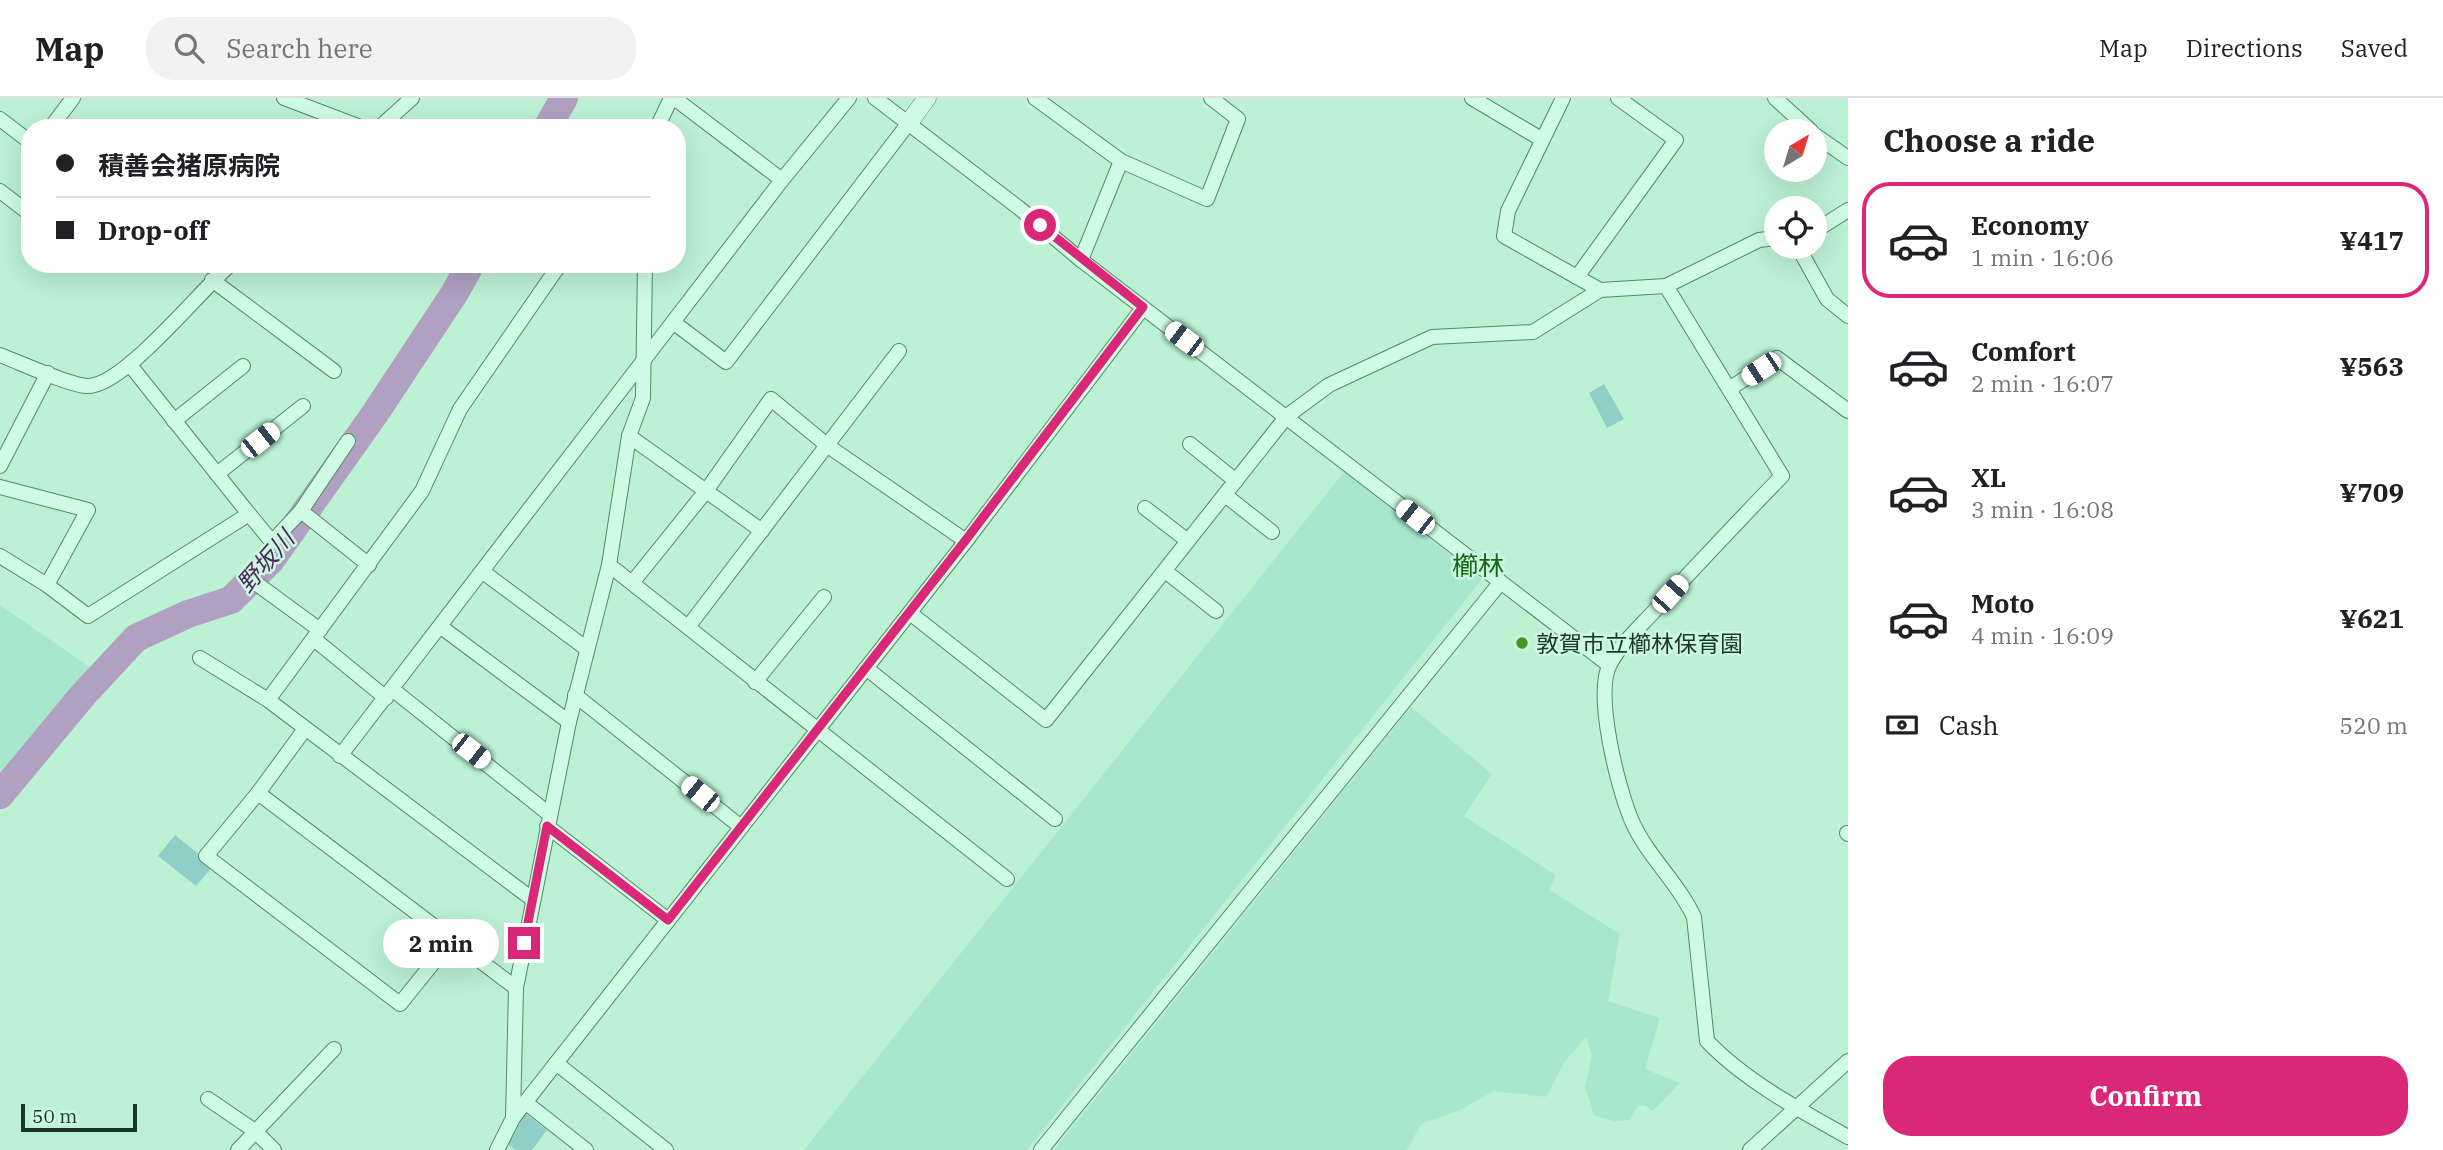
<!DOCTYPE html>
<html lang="en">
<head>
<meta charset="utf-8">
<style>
	body { margin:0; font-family:"IBM Plex Serif","Noto Sans JP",serif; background:#f2f2f2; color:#202124; height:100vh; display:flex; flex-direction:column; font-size:26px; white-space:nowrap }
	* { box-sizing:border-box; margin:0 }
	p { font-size:23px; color:#757577 }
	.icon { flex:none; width:38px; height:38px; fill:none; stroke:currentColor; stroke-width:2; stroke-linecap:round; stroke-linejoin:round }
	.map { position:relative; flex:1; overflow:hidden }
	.details { display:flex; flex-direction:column; background:#fff; width:595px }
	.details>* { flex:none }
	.hud { position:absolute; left:21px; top:21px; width:665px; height:154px; border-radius:28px; box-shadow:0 7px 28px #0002; display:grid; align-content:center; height:154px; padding:0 35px; background:#fff }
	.needle { width:46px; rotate:38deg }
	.tools { position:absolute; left:1764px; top:21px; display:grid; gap:14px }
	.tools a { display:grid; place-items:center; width:63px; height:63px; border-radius:50%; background:#fff; box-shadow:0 7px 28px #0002; font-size:35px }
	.scale { position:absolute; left:21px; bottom:18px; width:116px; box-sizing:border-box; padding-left:7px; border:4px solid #1a3721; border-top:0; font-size:19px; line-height:24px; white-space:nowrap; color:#1a3721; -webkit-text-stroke:5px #ccf8e1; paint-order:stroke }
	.end { position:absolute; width:32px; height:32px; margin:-16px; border:9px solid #db2777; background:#fff; box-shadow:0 0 0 4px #fff }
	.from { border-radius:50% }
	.bubble { position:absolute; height:49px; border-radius:24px; background:#fff; box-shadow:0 7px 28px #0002; font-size:23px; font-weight:700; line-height:49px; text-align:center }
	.car { position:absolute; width:21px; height:42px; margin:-21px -10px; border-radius:9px; box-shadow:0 0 5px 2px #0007; background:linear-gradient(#fff 24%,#345 0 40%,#fff 0 76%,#345 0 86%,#fff 0) }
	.hud b { display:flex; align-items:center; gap:24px; height:66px; font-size:26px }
	.hud b+b { border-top:2px solid #e0e0e0 }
	.hud i { width:18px; height:18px; background:#202124 }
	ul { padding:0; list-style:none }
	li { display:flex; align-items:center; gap:21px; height:116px; margin:0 14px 10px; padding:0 21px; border:4px solid transparent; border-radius:28px }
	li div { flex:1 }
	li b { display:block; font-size:26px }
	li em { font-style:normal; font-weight:700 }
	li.current { border-color:#db2777 }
	li>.icon { width:63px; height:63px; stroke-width:1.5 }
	h2 { padding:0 35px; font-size:32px; line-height:84px }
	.pay { display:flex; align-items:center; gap:18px; height:77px; padding:0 35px; font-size:26px }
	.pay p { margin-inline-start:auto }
	.button { display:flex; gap:14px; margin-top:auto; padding:14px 35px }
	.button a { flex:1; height:80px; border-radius:28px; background:#db2777; color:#fff; font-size:28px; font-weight:700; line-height:80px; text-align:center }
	header { display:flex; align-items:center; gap:42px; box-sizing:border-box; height:98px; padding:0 35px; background:#fff; border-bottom:2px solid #e0e0e0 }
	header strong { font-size:33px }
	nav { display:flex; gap:38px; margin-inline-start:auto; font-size:24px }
	.search { width:490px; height:63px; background:#f2f2f2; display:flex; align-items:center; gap:18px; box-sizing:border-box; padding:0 24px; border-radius:28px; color:#757577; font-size:26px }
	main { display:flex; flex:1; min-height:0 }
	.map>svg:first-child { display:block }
	.farmland { fill:#a8e7ce }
	.green { fill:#8fcfc8 }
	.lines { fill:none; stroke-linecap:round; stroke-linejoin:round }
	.river { stroke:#b0a0c2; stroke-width:28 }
	.minor-casing { stroke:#548a64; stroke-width:16 }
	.tertiary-casing { stroke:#548a64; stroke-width:19 }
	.minor { stroke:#cffbe4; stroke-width:14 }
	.tertiary { stroke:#cffbe4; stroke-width:18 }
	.route { stroke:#db2777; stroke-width:9 }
	.poi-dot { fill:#3e9d1f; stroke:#ccf8e1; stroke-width:2.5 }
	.labels { text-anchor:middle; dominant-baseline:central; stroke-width:5; stroke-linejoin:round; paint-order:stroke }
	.poi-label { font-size:23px; fill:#1a3721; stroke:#ccf8e1; text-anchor:start }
	.water-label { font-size:24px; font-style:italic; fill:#4a2859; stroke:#ccf8e1 }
	.quarter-label { font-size:26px; fill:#186716; stroke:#ccf8e1 }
</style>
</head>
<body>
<header>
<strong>Map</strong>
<div class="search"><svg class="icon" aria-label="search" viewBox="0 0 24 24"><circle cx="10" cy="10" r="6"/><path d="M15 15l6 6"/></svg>Search here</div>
<nav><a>Map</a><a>Directions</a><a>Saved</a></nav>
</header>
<main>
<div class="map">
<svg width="1848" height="1052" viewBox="0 0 1848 1052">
	<rect width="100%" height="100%" fill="#bcf1d4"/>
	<!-- farmland -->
	<g class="farmland">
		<path d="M1344,374L1482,481L1027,1052H804Z"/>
		<path d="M0,507L94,572L0,681Z"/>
		<path d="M1411,609L1492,676L1464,718L1556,777L1549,792L1620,836L1608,903L1660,920L1645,971L1680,985L1653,1013L1644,1007L1638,1008L1630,1022L1613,1023L1594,1017L1585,989L1592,956L1586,939L1565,963L1546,999L1494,993L1462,1011L1421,1026L1407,1052H1054Z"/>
	</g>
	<!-- green -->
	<g class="green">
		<path d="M1604,286L1624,321L1607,330L1589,295Z"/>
		<path d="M175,737L213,768L196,788L158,758Z"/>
		<path d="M526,1016L547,1032L532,1052H515L508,1046L515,1025Z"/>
	</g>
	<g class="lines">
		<!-- river -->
		<g class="river">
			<path d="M547,30L564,0"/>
			<path d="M0,697L83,597L136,540L188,516L231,502L271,462L374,317L454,196L471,166"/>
		</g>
		<!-- minor casing -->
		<g class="minor-casing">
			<g id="minor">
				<path d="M284,0L363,30"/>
				<path d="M674,0L782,82L849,0"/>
				<path d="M875,0L1019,110L1081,162L1609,567"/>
				<path d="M1035,0L1121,63L1207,101L1238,21L1211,0"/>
				<path d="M1472,0L1541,41"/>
				<path d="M1563,0L1508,113L1504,138L1600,192"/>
				<path d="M1775,0L1811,33"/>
				<path d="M0,21L30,44"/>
				<path d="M52,28L73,0"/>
				<path d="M379,30L412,0"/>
				<path d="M657,30L671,0"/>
				<path d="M1815,37L1848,60"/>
				<path d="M0,93L30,116"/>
				<path d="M1815,133L1848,112"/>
				<path d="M1798,149L1827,201L1848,218"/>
				<path d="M1081,162L1121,63"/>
				<path d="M1577,179L1676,42L1618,0"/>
				<path d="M212,182L334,273"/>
				<path d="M1666,188L1782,378C1740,421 1699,465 1658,509C1642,527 1621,545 1610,566C1594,596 1618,690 1631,721C1646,757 1678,784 1694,819L1707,943C1744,982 1801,1013 1848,1039"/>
				<path d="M673,224L782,82"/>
				<path d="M0,257C21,265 66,286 86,288C122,291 200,192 231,166"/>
				<path d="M1729,291L1777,260L1848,313"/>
				<path d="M174,323L243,268"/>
				<path d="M629,338L762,433"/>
				<path d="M1190,346L1236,383"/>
				<path d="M0,368L48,275"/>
				<path d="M217,376L303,308"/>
				<path d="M0,389L88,412L47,487"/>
				<path d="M1225,397L1272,434"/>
				<path d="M1145,410L1188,443"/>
				<path d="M301,413L369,467"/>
				<path d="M249,416L272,444L301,413L348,343"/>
				<path d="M0,458L47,487L88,518L249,416L130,267"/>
				<path d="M609,467L1007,781"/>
				<path d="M1165,473L1216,513"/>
				<path d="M483,474L587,551"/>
				<path d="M632,485L706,393L771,301L828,348L966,443"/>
				<path d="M257,486L320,532"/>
				<path d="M910,515L1046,622L1287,318L1329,287L1432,239L1533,234L1600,192L1666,188L1759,142L1776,140"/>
				<path d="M441,529L569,624"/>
				<path d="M688,529L899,253"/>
				<path d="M314,541L386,600"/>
				<path d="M200,560L268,602L532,801"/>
				<path d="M866,570L1055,721"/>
				<path d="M755,584L824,499"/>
				<path d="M392,591L549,716"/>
				<path d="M575,597L741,729"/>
				<path d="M268,602L422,393L460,311L560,166"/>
				<path d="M305,631L258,695L206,758L400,906L453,840"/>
				<path d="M340,658L673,224L726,264L908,26"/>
				<path d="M258,695L516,890"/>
				<path d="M547,728L668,822"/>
				<path d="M1847,735L1848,736"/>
				<path d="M556,965L666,1052"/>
				<path d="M208,1001L255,1033L274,1052"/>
				<path d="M525,1004L586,1052"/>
				<path d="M513,1020L516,890L569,624L609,467L629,338L643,300L645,166"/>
				<path d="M238,1052L334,951"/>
				<path d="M497,1052L513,1020L966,443L1143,210"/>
				<path d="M1041,1052L1500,485"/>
				<path d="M1750,1052L1848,963"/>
			</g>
		</g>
		<!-- tertiary casing -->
		<g class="tertiary-casing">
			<path id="tertiary" d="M908,26L927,0"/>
		</g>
		<!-- minor -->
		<use href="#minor" class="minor"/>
		<!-- tertiary -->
		<use href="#tertiary" class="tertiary"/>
	</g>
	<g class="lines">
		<!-- route -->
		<path class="route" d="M524,845L547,728L668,822L965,443L1143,209L1040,127"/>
	</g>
	<!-- markers -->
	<circle class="poi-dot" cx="1522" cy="545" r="7"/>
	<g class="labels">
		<!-- poi labels -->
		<g class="poi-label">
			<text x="1536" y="545">敦賀市立櫛林保育園</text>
		</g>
		<!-- water labels -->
		<g class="water-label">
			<text transform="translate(265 463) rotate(-49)">野坂川</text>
		</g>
		<!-- quarter labels -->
		<g class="quarter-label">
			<text x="1478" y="467">櫛林</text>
		</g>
	</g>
</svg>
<div class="tools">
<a><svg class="needle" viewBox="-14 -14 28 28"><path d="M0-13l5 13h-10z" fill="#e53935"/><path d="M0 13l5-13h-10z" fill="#757577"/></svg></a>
<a><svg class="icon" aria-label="locate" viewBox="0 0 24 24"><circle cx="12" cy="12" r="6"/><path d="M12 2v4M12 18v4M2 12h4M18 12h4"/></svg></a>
</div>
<div class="scale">50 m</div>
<i class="end from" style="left:1040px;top:127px"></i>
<i class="end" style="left:524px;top:845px"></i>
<div class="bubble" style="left:383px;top:821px;width:116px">2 min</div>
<i class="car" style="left:1184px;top:241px;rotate:307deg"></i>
<i class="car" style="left:1761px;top:271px;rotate:237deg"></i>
<i class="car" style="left:260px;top:342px;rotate:52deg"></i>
<i class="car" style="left:1415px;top:419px;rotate:308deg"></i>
<i class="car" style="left:1670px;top:496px;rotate:42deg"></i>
<i class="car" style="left:471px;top:653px;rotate:128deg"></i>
<i class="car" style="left:700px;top:696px;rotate:309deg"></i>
<div class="hud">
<b><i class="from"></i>積善会猪原病院</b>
<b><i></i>Drop-off</b>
</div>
</div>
<section class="details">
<h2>Choose a ride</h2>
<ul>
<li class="current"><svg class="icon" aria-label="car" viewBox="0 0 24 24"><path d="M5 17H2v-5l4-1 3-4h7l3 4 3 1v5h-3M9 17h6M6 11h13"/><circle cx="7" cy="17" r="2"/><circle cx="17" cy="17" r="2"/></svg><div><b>Economy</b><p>1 min · 16:06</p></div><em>¥417</em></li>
<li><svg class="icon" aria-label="car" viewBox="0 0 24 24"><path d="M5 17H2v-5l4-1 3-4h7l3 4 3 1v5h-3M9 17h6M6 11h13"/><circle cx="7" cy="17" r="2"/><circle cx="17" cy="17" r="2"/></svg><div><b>Comfort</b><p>2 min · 16:07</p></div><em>¥563</em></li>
<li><svg class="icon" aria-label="car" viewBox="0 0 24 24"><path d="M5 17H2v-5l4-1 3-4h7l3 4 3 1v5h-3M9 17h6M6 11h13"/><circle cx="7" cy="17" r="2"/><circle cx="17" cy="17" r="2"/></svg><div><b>XL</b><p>3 min · 16:08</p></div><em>¥709</em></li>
<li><svg class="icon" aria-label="car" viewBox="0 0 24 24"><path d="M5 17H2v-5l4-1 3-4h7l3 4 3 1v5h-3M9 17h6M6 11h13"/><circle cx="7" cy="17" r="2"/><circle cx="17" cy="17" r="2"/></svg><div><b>Moto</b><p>4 min · 16:09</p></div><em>¥621</em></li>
</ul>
<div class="pay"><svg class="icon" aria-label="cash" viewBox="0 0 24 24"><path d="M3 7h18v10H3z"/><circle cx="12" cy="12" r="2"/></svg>Cash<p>520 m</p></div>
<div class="button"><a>Confirm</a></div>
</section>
</main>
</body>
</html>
